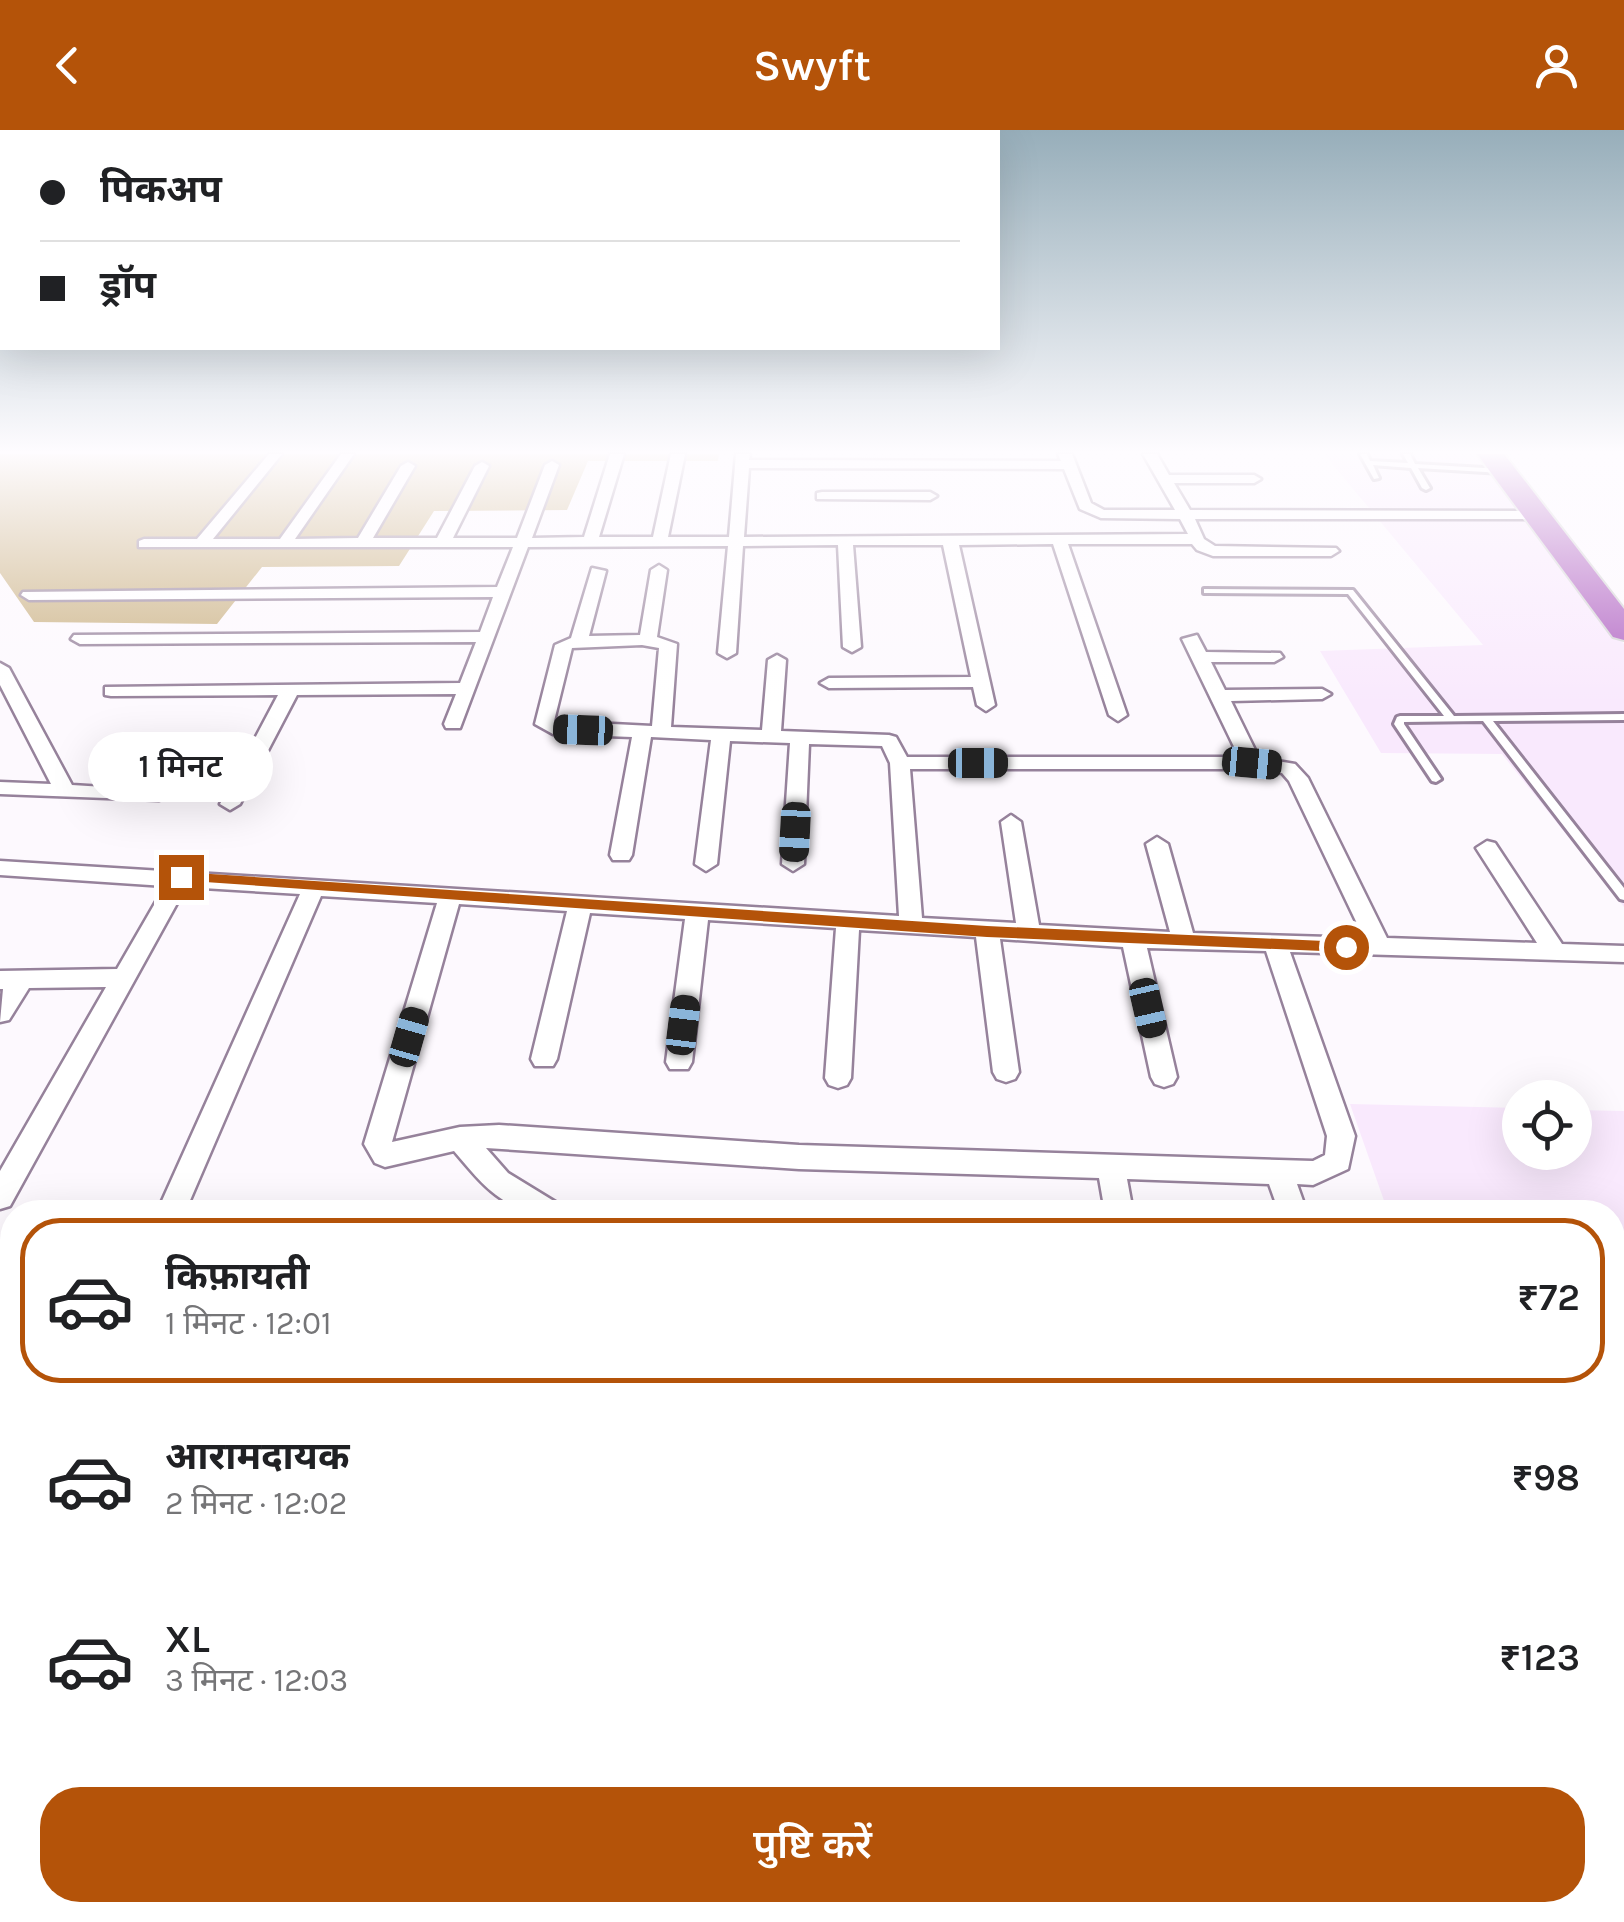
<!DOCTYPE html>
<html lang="hi">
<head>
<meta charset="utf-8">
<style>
	body { margin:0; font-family:Karla,"Noto Sans Devanagari",sans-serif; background:#f2f2f2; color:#202124; height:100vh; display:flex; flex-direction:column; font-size:38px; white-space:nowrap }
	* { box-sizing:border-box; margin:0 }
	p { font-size:32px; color:#757577 }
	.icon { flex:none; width:55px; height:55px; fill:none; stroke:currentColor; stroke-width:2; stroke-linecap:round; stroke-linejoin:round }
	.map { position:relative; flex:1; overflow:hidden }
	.side { position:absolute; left:0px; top:1070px; width:1625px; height:722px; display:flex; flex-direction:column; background:#fff; border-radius:40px 40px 0 0; box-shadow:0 10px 40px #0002 }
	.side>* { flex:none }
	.hud { position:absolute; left:0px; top:0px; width:1000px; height:220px; box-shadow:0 10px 40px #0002; display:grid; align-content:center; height:220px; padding:0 40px; background:#fff }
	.controls { position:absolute; left:1502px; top:950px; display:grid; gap:20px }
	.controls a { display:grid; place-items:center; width:90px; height:90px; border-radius:50%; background:#fff; box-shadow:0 10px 40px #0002; font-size:50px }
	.end { position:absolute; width:45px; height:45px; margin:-22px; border:12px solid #b45309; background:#fff; box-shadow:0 0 0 5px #fff }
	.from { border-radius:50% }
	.bubble { position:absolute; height:70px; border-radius:35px; background:#fff; box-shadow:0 10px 40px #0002; font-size:32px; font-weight:600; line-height:70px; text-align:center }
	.car { position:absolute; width:30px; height:60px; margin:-30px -15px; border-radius:12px; box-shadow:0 0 8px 2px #0007; background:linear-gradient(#222 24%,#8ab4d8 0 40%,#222 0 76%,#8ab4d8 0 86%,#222 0) }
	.hud b { display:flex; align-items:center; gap:35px; height:95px; font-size:38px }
	.hud b+b { border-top:2px solid #e0e0e0 }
	.hud i { width:25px; height:25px; background:#202124 }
	ul { padding:18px 0 0; list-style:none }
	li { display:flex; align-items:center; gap:30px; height:165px; margin:0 20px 15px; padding:0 20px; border:5px solid transparent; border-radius:40px }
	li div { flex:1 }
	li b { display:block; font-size:38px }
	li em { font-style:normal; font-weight:600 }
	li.active { border-color:#b45309 }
	li>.icon { width:90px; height:90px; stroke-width:1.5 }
	.primary-button { display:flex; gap:20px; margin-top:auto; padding:20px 40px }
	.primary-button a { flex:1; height:115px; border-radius:40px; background:#b45309; color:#fff; font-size:40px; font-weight:600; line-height:115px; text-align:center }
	header { display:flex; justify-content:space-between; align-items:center; height:130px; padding:0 40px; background:#b45309; color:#fff; font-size:45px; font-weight:600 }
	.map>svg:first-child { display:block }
	.built { fill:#f9e9fd }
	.forest { fill:#cab182 }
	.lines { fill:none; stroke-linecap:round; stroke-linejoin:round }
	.lane-casing { stroke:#96829b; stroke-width:6 }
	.street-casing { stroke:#96829b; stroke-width:5 }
	.highway-casing { stroke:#d6d5d7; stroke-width:4 }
	.lane { fill:#fff; fill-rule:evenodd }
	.street { fill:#fff; fill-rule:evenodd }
	.highway { fill:#b063c2; fill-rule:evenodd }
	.route { fill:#b45309 }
</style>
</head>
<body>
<header><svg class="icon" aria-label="back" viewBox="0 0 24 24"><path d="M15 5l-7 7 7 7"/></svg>Swyft<svg class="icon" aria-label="person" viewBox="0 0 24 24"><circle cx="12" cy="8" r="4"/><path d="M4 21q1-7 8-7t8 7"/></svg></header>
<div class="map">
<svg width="1624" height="1792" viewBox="0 0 1624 1792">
	<rect width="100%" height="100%" fill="#fdf9fe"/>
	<!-- built -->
	<g class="built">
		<path d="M1324,324H1474L1624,514V777L1502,624L1381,623L1320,521L1483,515Z"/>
		<path d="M1350,974L1520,978V1022H1575V980L1624,981V1432L1612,1431V1082H1388Z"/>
	</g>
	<!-- forest -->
	<path class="forest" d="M0,324H719L718,331H588L567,380L434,381L399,436L262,437L217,494L34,492L0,443Z"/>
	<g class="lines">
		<!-- lane casing -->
		<g class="lane-casing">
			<g id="lane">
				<path d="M1360,324H1367L1370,331L1408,333L1403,324H1410L1415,334L1502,339L1505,341L1502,343L1418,338L1430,358L1426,360L1422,358L1411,338L1373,335L1379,348L1374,349Z"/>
				<path d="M1204,459L1353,460L1454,586L1624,584V590L1493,591L1624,758V770L1620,769L1483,591L1404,592V594L1441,649L1436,652L1432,651L1394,594L1397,587L1400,586H1444L1348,464L1207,463H1204Z"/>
				<path d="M980,1780H1002L1006,1792H984Z"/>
			</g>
		</g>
		<!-- street casing -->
		<g class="street-casing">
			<g id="street">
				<path d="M269,324H282L213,409H280L341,324H354L295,409L358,408L401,336L408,332L415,336L373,408H437L475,336L482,332L489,336L453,408H517L545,335L552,331L559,335L532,408L584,407L610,324H624L599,407H653L671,324H685L668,407H729L736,324H750L749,330L1061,331L1058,324H1072L1091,373L1104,380H1175L1143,324H1157L1169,345H1254L1261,349L1254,353H1174L1190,380L1536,381L1543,385L1536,389H1195L1204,409L1215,416L1336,418L1339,421L1331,426H1213L1197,420L1192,414H1068L1127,585L1118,591L1109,585L1053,414L959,415L995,575L986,581L977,575L973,557L829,558L820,553L829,548L971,547L943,415H853L861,517L852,522L843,517L838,415L743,416L736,523L727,528L718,523L728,416L528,417L460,598H446L444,594L456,564L297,565L240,674L230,680L220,674L246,626L151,627L141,621L151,615L252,614L278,565L111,566L105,565V557L460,553L476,512L80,514L71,509L74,505L480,502L493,467L29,470L21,465L23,462L497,457L513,417H139V411L144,409H197ZM749,338L1064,339L1080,379L1101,388L1180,389L1188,404L744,407Z"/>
				<path d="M822,362H930L937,366L930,370L817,369V363Z"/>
				<path d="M659,435L667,440L657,507L677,514L671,597L762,600L768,530L777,525L786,530L781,601L889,605L896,607L907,627H1239L1182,509L1197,505L1206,522L1280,523L1283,527L1274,532H1211L1225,560L1322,559L1331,564L1322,569L1231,571L1259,628L1295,634L1308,648L1387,808L1537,813L1476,718L1487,711L1495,713L1562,814L1624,816V832L1290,822L1355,1006L1348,1039L1313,1055L1297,1054L1307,1082H1279L1269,1054L1127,1049L1133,1082H1105L1099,1048L799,1039L486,1018L508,1043L557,1073L561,1082C506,1085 488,1061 454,1021L385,1037L375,1033L364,1014L437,773L321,766L185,1082H157L300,764L186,757L10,1076L0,1079V1041L106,857L29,858L9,890L0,892L3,859H0V841L117,839L165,756L0,745V731L899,786L890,633L882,616L809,614L804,734L793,741L782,734L790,613L730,611L717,734L706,741L695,734L711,610L651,607L632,725L629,730H613L610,725L632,607L553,604L535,594L555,515L571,508L592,438L606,441L589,506L640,505L651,440ZM642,515L659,518L652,596L554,591L572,518ZM910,639H1252L1282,643L1289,651L1364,808L1193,803L1168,714L1157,707L1146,714L1170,802L1039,795L1021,692L1011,685L1001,692L1016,793L922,788ZM459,774L567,781L531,929L535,936H553L557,929L590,783L685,789L666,932L670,939H688L692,932L708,790L836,798L825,948L829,955L838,958L847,955L851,948L859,800L976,807L993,942L997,949L1006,952L1015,949L1019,942L1000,809L1123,817L1151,947L1155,954L1164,957L1173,954L1177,947L1147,818L1266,821L1327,1006L1325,1025L1313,1031L799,1015L499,995L460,997L392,1012Z"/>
				<path d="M0,533L9,538L72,655L152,660L159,662V670L0,664V652L51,654L0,555Z"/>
				<path d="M0,1218H12V1248L0,1250Z"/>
				<path d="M12,1305V1359L0,1365V1310Z"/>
				<path d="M1612,1449L1624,1450V1486L1612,1485Z"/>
				<path d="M12,1710L13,1780L0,1785V1715Z"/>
				<path d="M572,1780H614V1792H570Z"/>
			</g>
		</g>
		<!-- highway casing -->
		<g class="highway-casing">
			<path id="highway" d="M1477,324H1504L1624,479V510L1613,507Z"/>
		</g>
		<!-- lane -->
		<use href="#lane" class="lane"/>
		<!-- street -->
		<use href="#street" class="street"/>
		<!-- highway -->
		<use href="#highway" class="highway"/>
	</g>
	<!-- sky -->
	<linearGradient id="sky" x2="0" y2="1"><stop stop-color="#97aeba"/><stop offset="0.56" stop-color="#fefcff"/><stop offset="1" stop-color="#fefcff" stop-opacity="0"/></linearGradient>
	<rect width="1624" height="575" fill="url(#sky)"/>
	<!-- route -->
	<path class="route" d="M181,742L987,796L1346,812L1353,817L1346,822L987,807L176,750L174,747Z"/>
</svg>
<div class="controls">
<a><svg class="icon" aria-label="locate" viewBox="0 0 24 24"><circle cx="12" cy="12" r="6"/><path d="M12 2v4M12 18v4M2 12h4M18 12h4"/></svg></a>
</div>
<i class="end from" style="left:1346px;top:817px"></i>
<i class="end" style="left:181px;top:747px"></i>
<div class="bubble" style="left:88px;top:602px;width:185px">1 मिनट</div>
<i class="car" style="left:583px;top:600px;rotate:272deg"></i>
<i class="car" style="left:978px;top:633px;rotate:90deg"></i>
<i class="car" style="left:1252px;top:633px;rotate:95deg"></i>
<i class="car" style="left:795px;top:702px;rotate:183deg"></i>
<i class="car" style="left:1148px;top:878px;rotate:167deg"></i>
<i class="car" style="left:683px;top:895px;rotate:7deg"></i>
<i class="car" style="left:409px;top:907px;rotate:16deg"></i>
<div class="hud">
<b><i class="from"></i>पिकअप</b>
<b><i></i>ड्रॉप</b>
</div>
<section class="side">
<ul>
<li class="active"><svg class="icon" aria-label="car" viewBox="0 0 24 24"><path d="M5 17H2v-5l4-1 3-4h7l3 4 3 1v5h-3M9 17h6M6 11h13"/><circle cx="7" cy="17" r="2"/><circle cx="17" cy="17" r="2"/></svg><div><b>किफ़ायती</b><p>1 मिनट · 12:01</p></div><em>₹72</em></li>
<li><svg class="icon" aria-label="car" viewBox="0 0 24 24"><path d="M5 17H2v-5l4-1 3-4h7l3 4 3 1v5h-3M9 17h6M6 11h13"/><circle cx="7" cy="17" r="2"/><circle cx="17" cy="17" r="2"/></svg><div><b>आरामदायक</b><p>2 मिनट · 12:02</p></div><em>₹98</em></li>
<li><svg class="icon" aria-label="car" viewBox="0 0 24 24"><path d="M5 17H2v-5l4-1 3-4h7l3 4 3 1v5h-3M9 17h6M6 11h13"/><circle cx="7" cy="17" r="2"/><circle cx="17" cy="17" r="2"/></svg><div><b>XL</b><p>3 मिनट · 12:03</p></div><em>₹123</em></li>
</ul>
<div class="primary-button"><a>पुष्टि करें</a></div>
</section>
</div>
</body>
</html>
